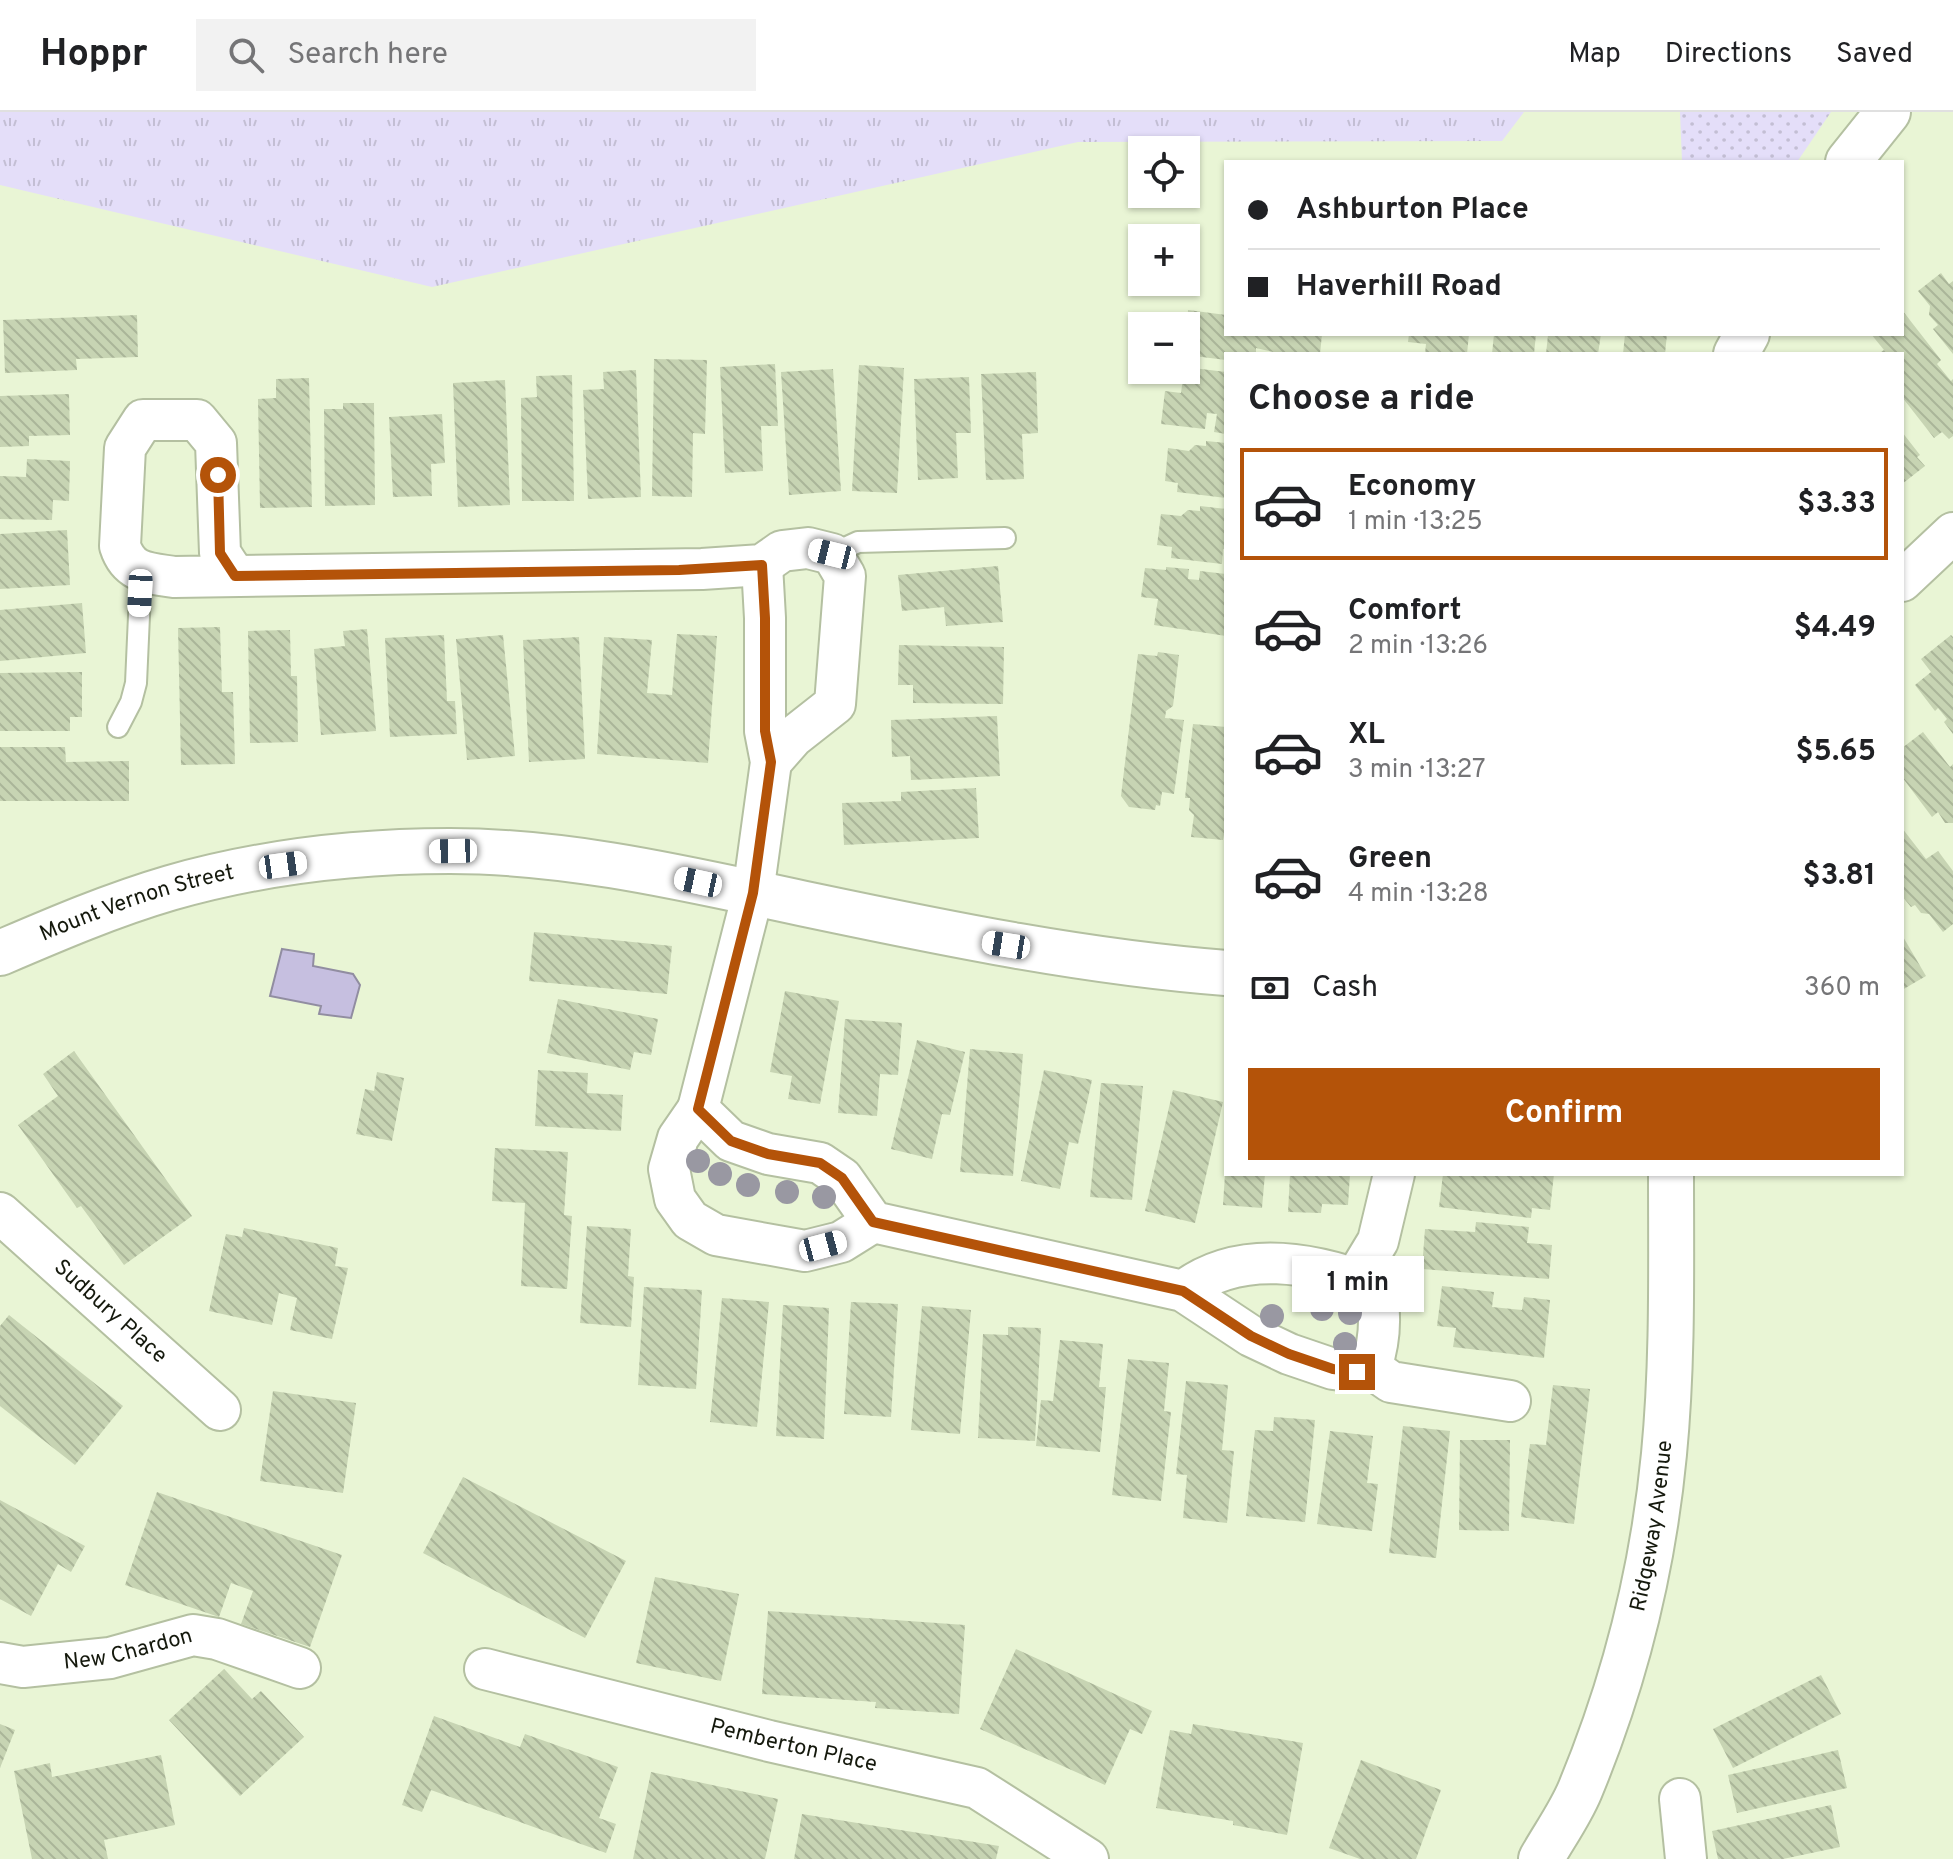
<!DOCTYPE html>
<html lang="en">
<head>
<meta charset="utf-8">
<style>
	body { margin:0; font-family:Overpass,sans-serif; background:#f2f2f2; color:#202124; height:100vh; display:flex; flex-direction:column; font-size:30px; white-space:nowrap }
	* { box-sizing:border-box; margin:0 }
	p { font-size:26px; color:#757577 }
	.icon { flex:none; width:44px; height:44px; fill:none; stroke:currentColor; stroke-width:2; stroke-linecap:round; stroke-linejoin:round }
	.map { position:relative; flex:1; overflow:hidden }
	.side { position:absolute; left:1224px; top:240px; width:680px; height:824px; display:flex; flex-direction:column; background:#fff; border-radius:0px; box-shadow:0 2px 6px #0004 }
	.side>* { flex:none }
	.hud { position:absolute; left:1224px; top:48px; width:680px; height:176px; border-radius:0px; box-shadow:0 2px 6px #0004; display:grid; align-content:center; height:176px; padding:0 24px; background:#fff }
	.buttons { position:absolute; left:1128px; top:24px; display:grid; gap:16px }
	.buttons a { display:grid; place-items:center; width:72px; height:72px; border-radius:0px; background:#fff; box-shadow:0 2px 6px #0004; font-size:40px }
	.end { position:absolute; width:36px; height:36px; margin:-18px; border:10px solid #b45309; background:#fff; box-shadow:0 0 0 4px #fff }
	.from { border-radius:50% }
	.bubble { position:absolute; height:56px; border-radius:0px; background:#fff; box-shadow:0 2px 6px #0004; font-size:26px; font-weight:700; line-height:56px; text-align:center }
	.car { position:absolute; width:24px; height:48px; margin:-24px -12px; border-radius:10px; box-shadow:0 0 6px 2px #0007; background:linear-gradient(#fff 24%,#345 0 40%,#fff 0 76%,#345 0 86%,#fff 0) }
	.hud b { display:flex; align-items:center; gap:28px; height:76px; font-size:30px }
	.hud b+b { border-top:2px solid #e0e0e0 }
	.hud i { width:20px; height:20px; background:#202124 }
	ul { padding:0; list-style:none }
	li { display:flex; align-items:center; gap:24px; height:112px; margin:0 16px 12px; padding:0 8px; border:4px solid transparent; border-radius:0px }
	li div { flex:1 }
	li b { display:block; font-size:30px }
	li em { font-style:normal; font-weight:700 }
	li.selected { border-color:#b45309 }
	li>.icon { width:72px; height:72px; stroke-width:1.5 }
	h2 { padding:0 24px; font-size:36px; line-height:96px }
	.pay { display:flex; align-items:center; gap:20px; height:88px; padding:0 24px; font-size:30px }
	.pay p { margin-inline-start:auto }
	.action { display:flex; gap:16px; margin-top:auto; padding:16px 24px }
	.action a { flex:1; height:92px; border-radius:0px; background:#b45309; color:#fff; font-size:32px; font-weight:700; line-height:92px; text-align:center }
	header { display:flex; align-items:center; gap:48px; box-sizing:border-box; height:112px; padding:0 40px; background:#fff; border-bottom:2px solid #e0e0e0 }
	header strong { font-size:38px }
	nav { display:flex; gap:44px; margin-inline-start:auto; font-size:28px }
	.search { width:560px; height:72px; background:#f2f2f2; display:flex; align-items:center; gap:20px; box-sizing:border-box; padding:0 28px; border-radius:0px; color:#757577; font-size:30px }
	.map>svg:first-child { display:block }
	.grass { fill:url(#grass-tufts) }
	.park { fill:url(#park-dots) }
	.water { fill:#c6bfe0; stroke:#918da1; stroke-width:2 }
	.building { fill:url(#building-back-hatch) }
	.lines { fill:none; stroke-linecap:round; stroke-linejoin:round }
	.service-casing { stroke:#b4c0a1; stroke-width:24 }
	.minor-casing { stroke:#b4c0a1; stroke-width:44 }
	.tertiary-casing { stroke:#b4c0a1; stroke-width:48 }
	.service { stroke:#fff; stroke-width:20 }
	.minor { stroke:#fff; stroke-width:40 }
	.tertiary { stroke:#fff; stroke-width:44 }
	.tree { fill:#9998a2 }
	.route { stroke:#b45309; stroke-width:10 }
	.labels { text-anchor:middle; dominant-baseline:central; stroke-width:8; stroke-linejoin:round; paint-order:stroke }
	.street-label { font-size:22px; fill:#15190d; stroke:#e9f5d5 }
</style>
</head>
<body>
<header>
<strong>Hoppr</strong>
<div class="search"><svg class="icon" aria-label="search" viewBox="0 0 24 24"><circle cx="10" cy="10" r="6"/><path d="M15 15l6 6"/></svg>Search here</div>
<nav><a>Map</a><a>Directions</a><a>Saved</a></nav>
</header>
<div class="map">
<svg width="1953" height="1747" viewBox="0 0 1953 1747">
	<defs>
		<pattern id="grass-tufts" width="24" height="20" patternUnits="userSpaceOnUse" patternTransform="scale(2)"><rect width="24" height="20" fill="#e4def9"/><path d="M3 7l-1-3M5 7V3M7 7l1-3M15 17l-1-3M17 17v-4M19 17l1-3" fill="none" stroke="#c3bed4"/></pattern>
		<pattern id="park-dots" width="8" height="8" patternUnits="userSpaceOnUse" patternTransform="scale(2)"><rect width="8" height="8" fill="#e4def9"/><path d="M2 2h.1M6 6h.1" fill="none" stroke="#c3bed4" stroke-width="1.8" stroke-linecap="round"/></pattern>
		<pattern id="building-back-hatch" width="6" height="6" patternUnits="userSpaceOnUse" patternTransform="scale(2)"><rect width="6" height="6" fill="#c7d4b3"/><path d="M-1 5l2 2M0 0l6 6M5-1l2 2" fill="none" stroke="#aab599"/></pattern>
	</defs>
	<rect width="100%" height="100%" fill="#e9f5d5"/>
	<!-- grass -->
	<path class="grass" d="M0,0H1524L1502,29L1078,30L432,175L0,73Z"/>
	<!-- park -->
	<path class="park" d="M1680,0H1831L1797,50H1682Z"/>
	<!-- water -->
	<path class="water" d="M282,837L314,842L313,854L353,862L360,873L351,906L319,902L321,894L270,884Z"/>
	<!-- building -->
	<g class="building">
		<path d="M1941,161L1949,172L1953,169V242L1933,217L1938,213L1929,203L1930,194L1918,179Z"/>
		<path d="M1188,198L1226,203V222H1322L1320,242H1281L1256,236V242H1226V248L1186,243Z"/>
		<path d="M1902,198L1941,248L1937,252L1951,269L1953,267V324L1949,327L1942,320L1934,326L1902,285V242H1878L1884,238L1871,222H1902Z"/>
		<path d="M137,203L138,245L76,247L77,258L5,261L3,208Z"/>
		<path d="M1409,222H1469L1467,242H1425L1426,232L1408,230Z"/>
		<path d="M1494,222H1536L1534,242H1492Z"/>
		<path d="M1557,222H1601L1598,242H1546L1548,223Z"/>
		<path d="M1625,222H1667L1665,242H1623Z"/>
		<path d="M654,247L707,248L705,322L693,321L692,385L652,384Z"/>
		<path d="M775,252L778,314H761L763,359L725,361L720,255Z"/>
		<path d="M859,253L904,256L897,381L852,379Z"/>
		<path d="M1193,256L1226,260V322L1214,320L1217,302L1207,301L1205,317L1161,312L1165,279L1181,281L1184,258L1193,259Z"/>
		<path d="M833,257L841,379L789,383L781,260Z"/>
		<path d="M636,258L641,385L588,387L583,278L604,277L603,260Z"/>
		<path d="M1036,260L1038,321L1022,322L1024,367L986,368L981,262Z"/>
		<path d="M572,263L574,389H522L521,286L537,285L536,264Z"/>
		<path d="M969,265L971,321H956L958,366L918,368L914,267Z"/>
		<path d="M309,266L312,395L260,396L258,287L276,286V267Z"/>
		<path d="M505,268L510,393L458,395L453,271Z"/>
		<path d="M69,282L70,323L29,324V334L0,335V284Z"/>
		<path d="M343,291H374L375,393L325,394L324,297H343Z"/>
		<path d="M442,302L445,351L431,352L432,384L393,385L389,305Z"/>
		<path d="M1902,320L1920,343L1917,345L1925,354L1902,372Z"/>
		<path d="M1206,329L1226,331V386L1177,380L1178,371L1165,369L1168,336L1189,339L1195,333L1206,334Z"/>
		<path d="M27,347L70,349L69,389L53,388L52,408L0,407V364L26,365Z"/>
		<path d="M1200,394L1226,397V438L1223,437L1222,452L1171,446L1172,435L1157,433L1161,402L1181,404L1188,398L1200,399Z"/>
		<path d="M67,418L70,473L0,477V422Z"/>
		<path d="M998,454L1003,510L946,514L944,495L902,499L898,463Z"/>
		<path d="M1166,455L1189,457L1188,467L1199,468L1200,459L1226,462V524L1154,513L1158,487L1141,485L1145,456L1166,458Z"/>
		<path d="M82,491L86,541L0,549V498Z"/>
		<path d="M220,515L222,580H233L235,652L181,653L178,516Z"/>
		<path d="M367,517L376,619L321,623L314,537L345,534L343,519Z"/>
		<path d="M290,518L291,564H297L298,630L250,631L248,519Z"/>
		<path d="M677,522L717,524L708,651L597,642L604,525L652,528L647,581L672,583Z"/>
		<path d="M444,523L447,589H455L457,622L390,625L385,526Z"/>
		<path d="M503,523L515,644L467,648L456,527Z"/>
		<path d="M1951,523L1953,525V622L1944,610L1947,607L1938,596L1935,599L1915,573L1931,560L1921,547Z"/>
		<path d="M579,525L585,647L529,650L523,528Z"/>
		<path d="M899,533L1004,535L1003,592L913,591V573H898Z"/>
		<path d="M1158,540L1179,543L1173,594L1166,599L1165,606L1184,608L1174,682L1162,680L1160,694L1156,693L1155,698L1129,695L1121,684L1138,542L1157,544Z"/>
		<path d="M82,560V605H70V619H0V561Z"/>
		<path d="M997,604L1000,664L911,668L910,644L892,645L891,608Z"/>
		<path d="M1193,612L1226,615V712L1223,728L1191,725L1194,703L1189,698L1190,686H1185Z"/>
		<path d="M1923,620L1950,655L1953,652V711H1945L1938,700L1932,705L1902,665V636Z"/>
		<path d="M0,635H65L66,650L129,649V689H0Z"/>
		<path d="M976,676L979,726L844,733L842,691L901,689V680Z"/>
		<path d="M1902,716L1926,747L1938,739L1953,759V812L1943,820L1929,802L1921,801L1915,793L1911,795L1902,784Z"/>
		<path d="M534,820L672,834L667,882L529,869Z"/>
		<path d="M1902,823L1926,864L1902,878Z"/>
		<path d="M785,879L839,889L820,992L788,987L792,964L770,960Z"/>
		<path d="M558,887L658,907L651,943L634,940L630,958L547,941Z"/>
		<path d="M845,907L902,911L898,963L880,962L877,1004L838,1001Z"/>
		<path d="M917,928L965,940L950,1003L942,1002L932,1047L891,1037Z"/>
		<path d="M970,937L1023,942L1013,1064L960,1060Z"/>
		<path d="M74,939L192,1104L124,1153L81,1094L77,1096L18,1013L58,984L43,962Z"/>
		<path d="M538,958L588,961L587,981L623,983L621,1019L535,1014Z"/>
		<path d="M1044,958L1092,968L1078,1032L1069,1030L1060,1077L1021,1069Z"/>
		<path d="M377,960L404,966L392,1029L356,1022L365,977L374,979Z"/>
		<path d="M1101,971L1143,974L1132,1088L1090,1085Z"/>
		<path d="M1173,978L1223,990L1195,1111L1145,1099Z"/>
		<path d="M495,1036L568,1040L564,1103L572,1104L567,1177L521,1174L525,1091L492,1089Z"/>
		<path d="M1225,1062H1265L1262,1096L1223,1093Z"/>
		<path d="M1290,1062H1350L1348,1093L1322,1092L1321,1101L1288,1100Z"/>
		<path d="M1443,1062H1554L1550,1098L1532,1096L1531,1106L1439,1095Z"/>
		<path d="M1476,1110L1529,1115L1527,1131L1552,1133L1549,1167L1422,1157L1425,1117L1475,1120Z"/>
		<path d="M587,1114L631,1117L628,1164L634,1165L631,1215L580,1211Z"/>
		<path d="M244,1116L338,1136L335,1154L348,1156L332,1227L290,1218L297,1186L279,1181L272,1213L209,1199L226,1122L242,1125Z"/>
		<path d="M1442,1174L1494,1180L1492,1195L1522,1198L1524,1185L1550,1188L1544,1246L1453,1235L1456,1216L1437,1214Z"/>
		<path d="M644,1175L702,1178L696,1277L638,1273Z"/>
		<path d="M722,1186L769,1190L757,1315L710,1310Z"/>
		<path d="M851,1190L898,1192L891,1305L844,1302Z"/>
		<path d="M783,1193L829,1196L824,1327L776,1324Z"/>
		<path d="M922,1194L971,1198L960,1322L911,1318Z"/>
		<path d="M9,1203L123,1294L75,1353L0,1294V1214Z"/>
		<path d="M1008,1215L1041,1216L1035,1329L978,1326L983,1222L1008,1223Z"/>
		<path d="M1060,1228L1103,1232L1099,1275H1106L1100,1340L1036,1334L1041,1288L1053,1289Z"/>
		<path d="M1128,1247L1169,1251L1164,1299L1171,1300L1161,1389L1112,1383Z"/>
		<path d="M1186,1269L1228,1273L1222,1338L1234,1339L1227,1411L1183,1406L1187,1363L1176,1362Z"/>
		<path d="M1553,1273L1590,1277L1574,1412L1521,1405L1530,1332L1546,1333Z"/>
		<path d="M273,1279L356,1291L343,1381L260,1369Z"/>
		<path d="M1274,1305L1315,1308L1305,1410L1246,1404L1255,1318L1273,1319Z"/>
		<path d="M1403,1314L1450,1319L1436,1446L1389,1441Z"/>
		<path d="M1330,1319L1373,1324L1367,1371L1378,1372L1372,1419L1317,1412Z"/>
		<path d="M1460,1328H1510L1509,1419L1459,1418Z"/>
		<path d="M463,1365L626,1449L585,1526L423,1441Z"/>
		<path d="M157,1380L342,1443L310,1535L241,1512L253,1479L231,1471L219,1505L125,1473Z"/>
		<path d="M0,1388L85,1434L71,1460L58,1452L31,1504L0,1487Z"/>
		<path d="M655,1465L739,1482L721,1569L636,1551Z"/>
		<path d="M768,1499L965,1513L959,1602L875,1596L876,1590L762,1582Z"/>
		<path d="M1016,1537L1152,1599L1142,1622L1130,1617L1105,1673L980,1617Z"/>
		<path d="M224,1557L252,1587L261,1579L304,1625L240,1684L169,1608Z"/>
		<path d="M1821,1563L1841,1602L1733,1656L1713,1617Z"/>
		<path d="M434,1604L520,1635L525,1622L618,1655L599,1706L616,1712L606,1741L431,1678L422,1700L402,1693Z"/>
		<path d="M0,1612L15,1618L0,1656Z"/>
		<path d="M1193,1612L1303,1631L1287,1723L1233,1713V1709L1156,1696L1170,1618L1191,1622Z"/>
		<path d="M1838,1638L1847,1676L1737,1701L1728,1663Z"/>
		<path d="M161,1643L175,1713L104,1728L108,1747H32L14,1659L50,1651L52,1665Z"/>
		<path d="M1361,1648L1441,1678L1416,1747H1360L1329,1736Z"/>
		<path d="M651,1660L778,1687L765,1747H633Z"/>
		<path d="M1831,1693L1840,1735L1783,1747H1718L1712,1719Z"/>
		<path d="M802,1702L999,1734L996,1747H794Z"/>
	</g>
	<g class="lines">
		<!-- service casing -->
		<g class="service-casing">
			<g id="service">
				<path d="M832,442L858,430L1005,426"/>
				<path d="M118,615L131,590L136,571L141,459"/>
			</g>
		</g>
		<!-- minor casing -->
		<g class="minor-casing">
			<g id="minor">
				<path d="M762,453L765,506V619L771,650L753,781L698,997L731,1029L768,1042L820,1051L842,1066L873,1110L1183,1179L1251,1224L1289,1242L1333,1257L1357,1260L1371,1256C1380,1229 1382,1203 1375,1174C1313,1150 1240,1136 1183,1179"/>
				<path d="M235,464L220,441L216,331L197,308H143L125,336L120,434C129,462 149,461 174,465L702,457L762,453L782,439L808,436L832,442L845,464L835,592L793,625L771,650"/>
				<path d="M1902,469L1953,421"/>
				<path d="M698,997L678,1026L669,1057L675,1087L690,1108L716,1123L805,1139L841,1130L873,1110"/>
				<path id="s1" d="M0,1101L220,1298"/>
				<path d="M1355,1167L1378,1129L1394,1062"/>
				<path d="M1371,1256L1391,1270L1510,1289"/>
				<path id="s2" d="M0,1551L23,1555L110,1546L193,1523L217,1527L300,1556"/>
				<path id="s3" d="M485,1557L769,1629L977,1676L1088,1747"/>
				<path d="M1680,1687L1686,1747"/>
			</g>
		</g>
		<!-- tertiary casing -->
		<g class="tertiary-casing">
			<g id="tertiary">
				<path d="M1848,50L1888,0"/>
				<path d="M1736,242L1747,222"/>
				<path id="s4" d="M0,841C56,817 112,793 170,776C261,750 356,739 450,739C572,739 692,768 810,793C948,822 1085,850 1226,861"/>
				<path id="s5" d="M1541,1747C1554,1724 1570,1702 1580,1678C1624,1572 1653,1457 1664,1342C1673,1249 1671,1155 1671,1062"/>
			</g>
		</g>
		<!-- service -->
		<use href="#service" class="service"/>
		<!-- minor -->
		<use href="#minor" class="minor"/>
		<!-- tertiary -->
		<use href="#tertiary" class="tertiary"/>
	</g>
	<!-- trees -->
	<g class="tree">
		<circle cx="698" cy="1049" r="12"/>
		<circle cx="720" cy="1062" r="12"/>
		<circle cx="748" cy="1073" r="12"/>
		<circle cx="787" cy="1080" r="12"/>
		<circle cx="824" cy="1085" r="12"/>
		<circle cx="1322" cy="1197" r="12"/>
		<circle cx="1350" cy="1201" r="12"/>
		<circle cx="1272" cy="1204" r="12"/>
		<circle cx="1345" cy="1232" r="12"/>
	</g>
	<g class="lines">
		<!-- route -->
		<path class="route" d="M218,363L220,441L235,464L679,458L762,453L765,506V619L771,650L753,781L698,997L731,1029L768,1042L820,1051L842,1066L873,1110L1183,1179L1251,1224L1289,1242L1333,1257L1357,1260"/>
	</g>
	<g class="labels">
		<!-- street labels -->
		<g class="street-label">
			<text stroke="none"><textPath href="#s4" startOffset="146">Mount Vernon Street</textPath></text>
			<text stroke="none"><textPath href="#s1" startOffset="148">Sudbury Place</textPath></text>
			<text stroke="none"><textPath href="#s5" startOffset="354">Ridgeway Avenue</textPath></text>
			<text stroke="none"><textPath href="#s2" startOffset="130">New Chardon</textPath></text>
			<text stroke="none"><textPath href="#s3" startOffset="318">Pemberton Place</textPath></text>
		</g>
	</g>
</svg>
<div class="buttons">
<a><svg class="icon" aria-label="locate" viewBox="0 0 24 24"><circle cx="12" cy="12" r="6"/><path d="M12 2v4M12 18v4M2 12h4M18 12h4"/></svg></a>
<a>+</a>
<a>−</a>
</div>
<i class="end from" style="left:218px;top:363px"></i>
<i class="end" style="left:1357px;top:1260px"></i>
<div class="bubble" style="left:1292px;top:1144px;width:132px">1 min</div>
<i class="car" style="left:832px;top:442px;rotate:284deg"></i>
<i class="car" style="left:140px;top:481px;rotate:183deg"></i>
<i class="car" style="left:453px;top:739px;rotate:269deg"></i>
<i class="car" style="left:283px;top:753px;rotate:82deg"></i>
<i class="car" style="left:698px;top:770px;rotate:282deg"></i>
<i class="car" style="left:1006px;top:833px;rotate:279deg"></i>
<i class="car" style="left:823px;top:1134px;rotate:75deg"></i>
<div class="hud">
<b><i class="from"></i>Ashburton Place</b>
<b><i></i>Haverhill Road</b>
</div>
<section class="side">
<h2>Choose a ride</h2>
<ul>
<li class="selected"><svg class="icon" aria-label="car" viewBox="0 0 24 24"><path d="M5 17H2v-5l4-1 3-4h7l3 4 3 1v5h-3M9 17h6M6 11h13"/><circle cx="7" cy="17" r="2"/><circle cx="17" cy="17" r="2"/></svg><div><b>Economy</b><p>1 min · 13:25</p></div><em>$3.33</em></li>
<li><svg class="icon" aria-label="car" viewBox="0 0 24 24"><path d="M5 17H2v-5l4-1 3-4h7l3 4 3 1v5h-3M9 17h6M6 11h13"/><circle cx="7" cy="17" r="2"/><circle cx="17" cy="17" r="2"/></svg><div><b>Comfort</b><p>2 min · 13:26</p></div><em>$4.49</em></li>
<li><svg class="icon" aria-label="car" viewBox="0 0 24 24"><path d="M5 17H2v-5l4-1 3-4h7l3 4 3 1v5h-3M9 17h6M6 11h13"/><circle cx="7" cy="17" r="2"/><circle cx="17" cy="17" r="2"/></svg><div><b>XL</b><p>3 min · 13:27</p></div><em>$5.65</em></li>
<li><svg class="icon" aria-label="car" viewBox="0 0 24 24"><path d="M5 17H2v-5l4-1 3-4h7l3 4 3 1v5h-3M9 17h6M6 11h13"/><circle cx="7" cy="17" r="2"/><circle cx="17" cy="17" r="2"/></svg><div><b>Green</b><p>4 min · 13:28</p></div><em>$3.81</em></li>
</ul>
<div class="pay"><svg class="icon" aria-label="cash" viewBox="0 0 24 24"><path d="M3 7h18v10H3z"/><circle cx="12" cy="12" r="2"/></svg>Cash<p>360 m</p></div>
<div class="action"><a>Confirm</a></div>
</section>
</div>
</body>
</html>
